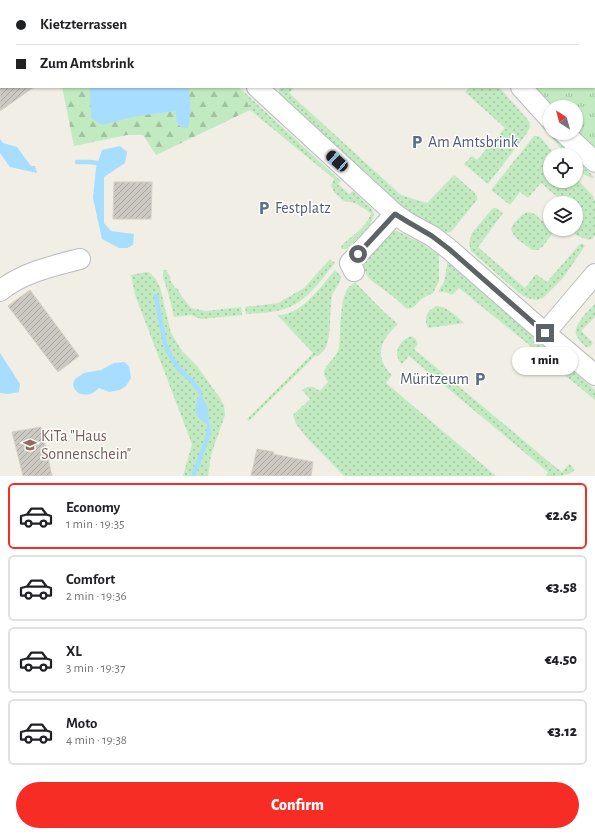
<!DOCTYPE html>
<html lang="en">
<head>
<meta charset="utf-8">
<style>
	body { margin:0; font-family:"Alegreya Sans",sans-serif; background:#f2f2f2; color:#202124; height:100vh; display:flex; flex-direction:column; font-size:15px; white-space:nowrap }
	* { box-sizing:border-box; margin:0 }
	p { font-size:13px; color:#757577 }
	.icon { flex:none; width:22px; height:22px; fill:none; stroke:currentColor; stroke-width:2; stroke-linecap:round; stroke-linejoin:round }
	.map { position:relative; height:476px; overflow:hidden }
	.details { display:flex; flex-direction:column; background:#fff; flex:1 }
	.details>* { flex:none }
	.guide { position:absolute; left:0px; top:0px; width:595px; height:88px; box-shadow:0 1px 3px #0004; display:grid; align-content:center; height:88px; padding:0 16px; background:#fff }
	.needle { width:26px; rotate:324deg }
	.fabs { position:absolute; left:543px; top:100px; display:grid; gap:8px }
	.fabs a { display:grid; place-items:center; width:40px; height:40px; border-radius:50%; background:#fff; box-shadow:0 1px 3px #0004; font-size:20px }
	.end { position:absolute; width:18px; height:18px; margin:-9px; border:5px solid #5d6267; background:#fff; box-shadow:0 0 0 2px #fff }
	.from { border-radius:50% }
	.bubble { position:absolute; height:28px; border-radius:14px; background:#fff; box-shadow:0 1px 3px #0004; font-size:13px; font-weight:800; line-height:28px; text-align:center }
	.car { position:absolute; width:12px; height:24px; margin:-12px -6px; border-radius:5px; box-shadow:0 0 3px 1px #0007; background:linear-gradient(#222 24%,#8ab4d8 0 40%,#222 0 76%,#8ab4d8 0 86%,#222 0) }
	.guide b { display:flex; align-items:center; gap:14px; height:38px; font-size:15px }
	.guide b+b { border-top:1px solid #e0e0e0 }
	.guide i { width:10px; height:10px; background:#202124 }
	ul { padding:7px 0 0; list-style:none }
	li { display:flex; align-items:center; gap:12px; height:66px; margin:0 8px 6px; padding:0 8px; border:2px solid #e0e0e0; border-radius:6px }
	li div { flex:1 }
	li b { display:block; font-size:15px }
	li em { font-style:normal; font-weight:800 }
	li.on { border-color:#f72c25 }
	li>.icon { width:36px; height:36px; stroke-width:1.5 }
	.primary-button { display:flex; gap:8px; margin-top:auto; padding:8px 16px }
	.primary-button a { flex:1; height:46px; border-radius:24px; background:#f72c25; color:#fff; font-size:16px; font-weight:800; line-height:46px; text-align:center }
	.map>svg:first-child { display:block }
	.grass { fill:url(#grass-dots) }
	.forest { fill:url(#forest-firs) }
	.park { fill:url(#park-tufts) }
	.water { fill:#a7ddff }
	.lines { fill:none; stroke-linecap:round; stroke-linejoin:round }
	.stream { stroke:#a7ddff; stroke-width:4.5 }
	.building { fill:url(#building-hatch); stroke:#d6cfc3 }
	.minor-casing { stroke:#b8bcc0; stroke-width:22 }
	.minor { stroke:#fff; stroke-width:20 }
	.route { stroke:#5d6267; stroke-width:5 }
	.labels { text-anchor:middle; dominant-baseline:central; stroke-width:3; stroke-linejoin:round; paint-order:stroke }
	.service-label { font-size:16px; fill:#4e5e75; stroke:#fff; text-anchor:start }
	.education-label { font-size:16px; fill:#785e54; stroke:#fff; text-anchor:start }
</style>
</head>
<body>
<div class="map">
<svg width="595" height="476" viewBox="0 0 595 476">
	<defs>
		<pattern id="grass-dots" width="8" height="8" patternUnits="userSpaceOnUse"><rect width="8" height="8" fill="#c2eac0"/><path d="M2 2h.1M6 6h.1" fill="none" stroke="#a1c1a0" stroke-width="1.8" stroke-linecap="round"/></pattern>
		<pattern id="forest-firs" width="22" height="20" patternUnits="userSpaceOnUse"><rect width="22" height="20" fill="#c2eac0"/><path d="M5 1l3.5 6h-7zM16 11l3.5 6h-7z" fill="#a1c1a0"/></pattern>
		<pattern id="park-tufts" width="24" height="20" patternUnits="userSpaceOnUse"><rect width="24" height="20" fill="#c2eac0"/><path d="M3 7l-1-3M5 7V3M7 7l1-3M15 17l-1-3M17 17v-4M19 17l1-3" fill="none" stroke="#a1c1a0"/></pattern>
		<pattern id="building-hatch" width="6" height="6" patternUnits="userSpaceOnUse"><rect width="6" height="6" fill="#ccc8c2"/><path d="M-1 1l2-2M0 6l6-6M5 7l2-2" fill="none" stroke="#a9a6a1"/></pattern>
	</defs>
	<rect width="100%" height="100%" fill="#f1eee5"/>
	<!-- grass -->
	<g class="grass">
		<path d="M280,87H295L289,93L401,195L427,203L454,175L474,192L477,196V200L451,232L446,233L415,218L405,212L279,94V90Z"/>
		<path d="M470,87H499L529,121L530,127L527,133L488,184L464,164L472,156L477,160L505,128L465,92Z"/>
		<path d="M244,92L341,181L338,184L349,194L353,191L372,209L374,215L370,225L347,249H342L341,247C351,235 366,229 371,213L355,203L344,201L334,192L331,185L334,179L250,110Z"/>
		<path d="M534,114L550,131V133H552L572,155H567L542,127Z"/>
		<path d="M534,136H538L542,139L555,155H550V181H576V178L593,196L595,201V235L593,238L589,240L577,236L573,232L583,220L576,213V203H564L541,183L528,198L520,192L510,205L491,190Z"/>
		<path d="M576,159L594,177L593,178C585,177 581,171 576,165Z"/>
		<path d="M493,208H496L503,213L478,247L525,288L536,274L547,282L580,244H583L585,246L563,278L543,298L536,300L527,298L519,293L471,251L469,243L472,233Z"/>
		<path d="M528,212L533,213L550,227V229H552L553,233L543,246L538,250H532L516,238L512,232L511,228L514,223L523,214Z"/>
		<path d="M393,230L397,231L423,244L439,255V281L433,293C429,295 426,296 423,298C417,302 414,311 406,308C400,303 394,297 387,292C376,283 363,279 364,262Z"/>
		<path d="M330,259L335,263C321,280 306,303 284,309C272,313 259,313 246,314L245,307L278,303L304,288Z"/>
		<path d="M448,260L545,346L539,353L459,288L452,295C447,292 444,291 438,292L444,282Z"/>
		<path d="M163,270H166L171,278L170,280L175,288H177L183,298L191,308L206,311L241,307L242,315L201,319L191,315L174,317L169,296L163,277Z"/>
		<path d="M335,270L341,276C341,284 334,289 332,296C329,311 332,337 325,349C323,352 320,354 318,356H315L249,421L247,419L313,353L277,315C280,315 283,315 286,314C306,309 322,285 335,270Z"/>
		<path d="M146,272L150,273L155,278L160,287L171,333L182,351L197,366L220,398L224,405L225,415L211,455L208,476H183L192,444L135,295L131,275Z"/>
		<path d="M355,282L383,311L398,324C393,329 387,335 384,341C377,353 383,367 392,375L386,383L496,476H344L307,438L296,424L293,415L310,399L302,390C309,385 313,386 320,391L328,382C316,366 336,363 339,347C341,332 339,301 348,288C350,286 353,284 355,282Z"/>
		<path d="M595,304V317L581,331L593,343L590,347H586C582,343 578,340 576,334C574,324 588,311 595,304Z"/>
		<path d="M437,306C448,307 456,316 464,323L428,328C423,318 427,310 437,306Z"/>
		<path d="M411,336L415,338L418,344L414,349L554,466L562,472L569,464L573,467L574,471C567,476 555,476 546,476L548,472L409,356L402,364C391,354 400,340 411,336Z"/>
		<path d="M549,350L595,390V400L543,357Z"/>
	</g>
	<!-- forest -->
	<path class="forest" d="M62,87H238L244,92L250,110L156,155L143,135H127L74,146Z"/>
	<!-- park -->
	<path class="park" d="M468,0H595V149L576,132V107H550L532,87H594V1H468Z"/>
	<!-- water -->
	<g class="water">
		<path d="M90,87H188C191,103 191,112 188,128L180,127L177,121L175,111L132,117L102,125L91,118Z"/>
		<path d="M0,139L3,143L17,147L31,166H35L37,173L10,167L0,153Z"/>
		<path d="M120,146L127,152L125,163L104,177V223L111,231L134,234L133,245L127,248H119L102,239L93,198L96,168L102,150Z"/>
		<path d="M0,353L20,384L19,392L8,394L0,393Z"/>
		<path d="M124,362L129,366L131,378L126,386L120,390L109,392L99,388C92,395 87,396 78,393L74,388L73,384L75,379L84,373L101,370L114,363Z"/>
		<path d="M200,392L208,408L209,426C205,423 201,420 198,417C193,410 197,399 200,392Z"/>
	</g>
	<g class="lines">
		<!-- stream -->
		<g class="stream">
			<path d="M77,162H89L98,163"/>
			<path d="M156,296L165,344L171,357L179,369L192,381L200,392"/>
			<path d="M193,476L208,436L209,426"/>
		</g>
	</g>
	<!-- building -->
	<g class="building">
		<path d="M0,87H34L0,111Z"/>
		<path d="M114,182H152L151,219H113Z"/>
		<path d="M30,290L79,356L58,372L8,306Z"/>
		<path d="M41,427L52,476H23L12,432Z"/>
		<path d="M257,449L274,452L273,454L313,462L311,476H251Z"/>
	</g>
	<g class="lines">
		<!-- minor casing -->
		<g class="minor-casing">
			<g id="minor">
				<path d="M106,0L107,1"/>
				<path d="M457,0V1"/>
				<path d="M257,87L395,214L408,223L432,236L449,249L530,320L595,375"/>
				<path d="M521,87L550,119"/>
				<path d="M564,133L595,162"/>
				<path d="M354,271L350,263L395,214"/>
				<path d="M0,291C22,273 52,266 80,259"/>
				<path d="M545,333L595,274"/>
			</g>
		</g>
		<!-- minor -->
		<use href="#minor" class="minor"/>
	</g>
	<g class="lines">
		<!-- route -->
		<path class="route" d="M358,254L395,214L408,222L432,236L449,249L545,333"/>
	</g>
	<!-- icons -->
	<defs>
		<g id="parking-bare" transform="scale(1.08)"><path d="M-3.5-5.5H1a3.5 3.5 0 0 1 0 7H-1V5.5H-3.5ZM-1-3.4V-.6H.8a1.4 1.4 0 0 0 0-2.8Z" fill="#5c6f8a" stroke="#fff" stroke-width="2.5" paint-order="stroke"/></g>
		<g id="school-bare" transform="scale(1.08)"><path d="M0-5L7-2L0 1L-7-2ZM-4 1L0 2.5L4 1V4Q0 6-4 4Z" fill="#8d6e63" stroke="#fff" stroke-width="2.5" paint-order="stroke"/></g>
	</defs>
	<g fill-rule="evenodd">
		<use href="#parking-bare" x="417" y="142"/>
		<use href="#parking-bare" x="264" y="208"/>
		<use href="#parking-bare" x="480" y="379"/>
		<use href="#school-bare" x="30" y="445"/>
	</g>
	<g class="labels">
		<!-- service labels -->
		<g class="service-label">
			<text x="428" y="142">Am Amtsbrink</text>
			<text x="275" y="208">Festplatz</text>
			<text x="469" y="379" text-anchor="end">Müritzeum</text>
		</g>
		<!-- education labels -->
		<g class="education-label">
			<text x="41" y="436">KiTa "Haus<tspan x="41" dy="18">Sonnenschein"</tspan></text>
		</g>
	</g>
</svg>
<div class="fabs">
<a><svg class="needle" viewBox="-14 -14 28 28"><path d="M0-13l5 13h-10z" fill="#e53935"/><path d="M0 13l5-13h-10z" fill="#757577"/></svg></a>
<a><svg class="icon" aria-label="locate" viewBox="0 0 24 24"><circle cx="12" cy="12" r="6"/><path d="M12 2v4M12 18v4M2 12h4M18 12h4"/></svg></a>
<a><svg class="icon" aria-label="layers" viewBox="0 0 24 24"><path d="M12 4l9 5-9 5-9-5zM3 14l9 5 9-5"/></svg></a>
</div>
<i class="end from" style="left:358px;top:254px"></i>
<i class="end" style="left:545px;top:333px"></i>
<div class="bubble" style="left:512px;top:347px;width:66px">1 min</div>
<i class="car" style="left:337px;top:161px;rotate:312deg"></i>
<div class="guide">
<b><i class="from"></i>Kietzterrassen</b>
<b><i></i>Zum Amtsbrink</b>
</div>
</div>
<section class="details">
<ul>
<li class="on"><svg class="icon" aria-label="car" viewBox="0 0 24 24"><path d="M5 17H2v-5l4-1 3-4h7l3 4 3 1v5h-3M9 17h6M6 11h13"/><circle cx="7" cy="17" r="2"/><circle cx="17" cy="17" r="2"/></svg><div><b>Economy</b><p>1 min · 19:35</p></div><em>€2.65</em></li>
<li><svg class="icon" aria-label="car" viewBox="0 0 24 24"><path d="M5 17H2v-5l4-1 3-4h7l3 4 3 1v5h-3M9 17h6M6 11h13"/><circle cx="7" cy="17" r="2"/><circle cx="17" cy="17" r="2"/></svg><div><b>Comfort</b><p>2 min · 19:36</p></div><em>€3.58</em></li>
<li><svg class="icon" aria-label="car" viewBox="0 0 24 24"><path d="M5 17H2v-5l4-1 3-4h7l3 4 3 1v5h-3M9 17h6M6 11h13"/><circle cx="7" cy="17" r="2"/><circle cx="17" cy="17" r="2"/></svg><div><b>XL</b><p>3 min · 19:37</p></div><em>€4.50</em></li>
<li><svg class="icon" aria-label="car" viewBox="0 0 24 24"><path d="M5 17H2v-5l4-1 3-4h7l3 4 3 1v5h-3M9 17h6M6 11h13"/><circle cx="7" cy="17" r="2"/><circle cx="17" cy="17" r="2"/></svg><div><b>Moto</b><p>4 min · 19:38</p></div><em>€3.12</em></li>
</ul>
<div class="primary-button"><a>Confirm</a></div>
</section>
</body>
</html>
